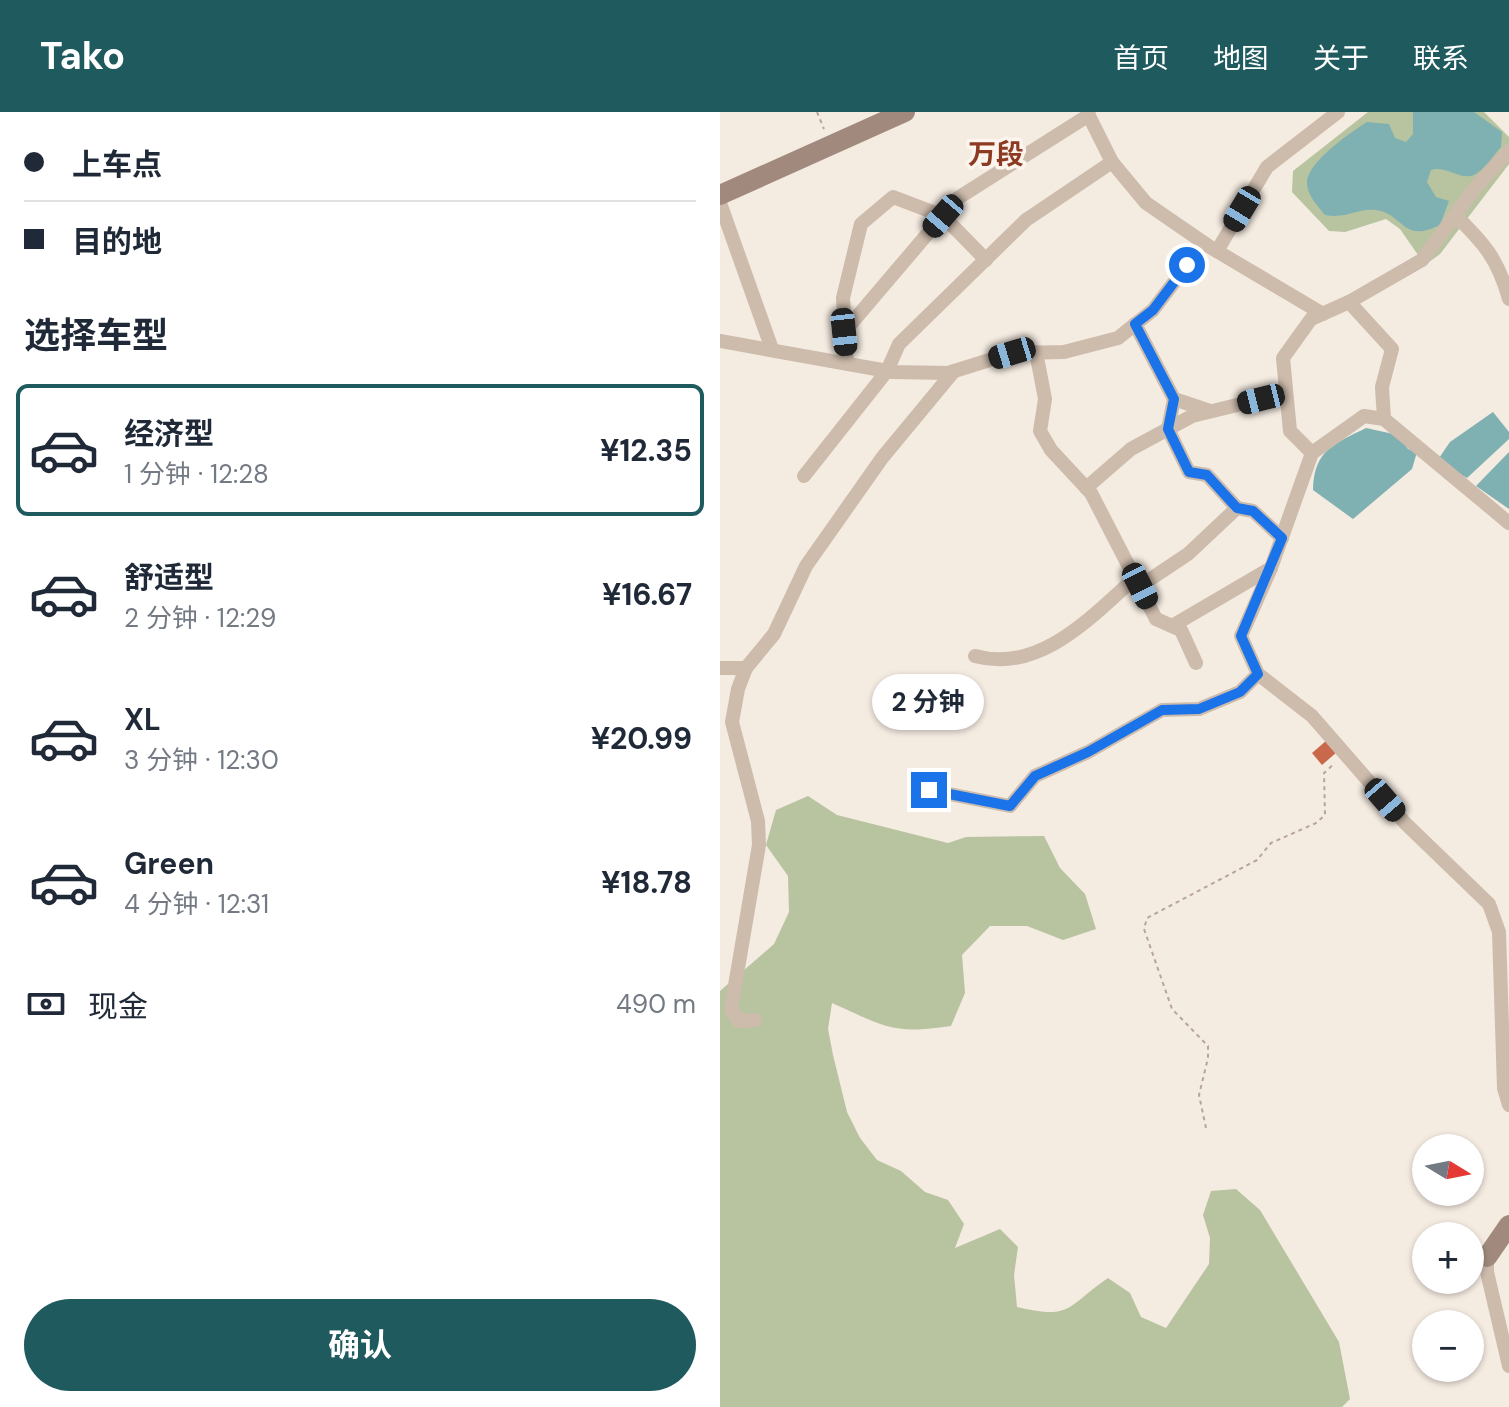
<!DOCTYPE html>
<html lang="zh">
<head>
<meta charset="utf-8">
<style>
	body { margin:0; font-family:"DM Sans","Noto Sans SC",sans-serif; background:#f6f6f7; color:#1f2937; height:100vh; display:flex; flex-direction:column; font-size:30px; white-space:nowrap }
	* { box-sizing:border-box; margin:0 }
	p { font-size:26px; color:#747a83 }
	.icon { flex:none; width:44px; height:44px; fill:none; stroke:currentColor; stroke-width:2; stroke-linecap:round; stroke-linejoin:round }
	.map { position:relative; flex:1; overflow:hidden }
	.panel { display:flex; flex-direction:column; background:#fff; width:720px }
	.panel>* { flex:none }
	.top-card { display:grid; align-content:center; height:176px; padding:0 24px; background:#fff }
	.needle { width:52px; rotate:100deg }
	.fabs { position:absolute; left:692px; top:1022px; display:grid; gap:16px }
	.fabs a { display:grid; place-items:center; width:72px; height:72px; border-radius:50%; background:#fff; box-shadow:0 2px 6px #0004; font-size:40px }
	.end { position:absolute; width:36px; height:36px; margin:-18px; border:10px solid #1a73e8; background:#fff; box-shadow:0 0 0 4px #fff }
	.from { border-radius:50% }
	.bubble { position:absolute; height:56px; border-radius:28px; background:#fff; box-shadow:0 2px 6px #0004; font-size:26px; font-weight:700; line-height:56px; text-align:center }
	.car { position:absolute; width:24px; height:48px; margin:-24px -12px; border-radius:10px; box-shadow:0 0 6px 2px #0007; background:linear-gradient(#222 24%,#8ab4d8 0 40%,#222 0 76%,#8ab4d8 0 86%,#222 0) }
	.top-card b { display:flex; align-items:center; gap:28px; height:76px; font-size:30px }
	.top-card b+b { border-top:2px solid #e0e1e3 }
	.top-card i { width:20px; height:20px; background:#1f2937 }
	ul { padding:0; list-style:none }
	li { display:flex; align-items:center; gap:24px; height:132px; margin:0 16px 12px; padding:0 8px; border:4px solid transparent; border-radius:12px }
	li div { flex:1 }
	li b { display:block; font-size:30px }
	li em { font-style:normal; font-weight:700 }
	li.current { border-color:#1f5a5e }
	li>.icon { width:72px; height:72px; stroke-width:1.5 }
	h2 { padding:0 24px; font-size:36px; line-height:96px }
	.pay { display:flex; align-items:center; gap:20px; height:88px; padding:0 24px; font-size:30px }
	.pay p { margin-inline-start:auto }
	.button { display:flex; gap:16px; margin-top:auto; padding:16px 24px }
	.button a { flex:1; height:92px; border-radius:48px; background:#1f5a5e; color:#fff; font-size:32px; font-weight:700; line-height:92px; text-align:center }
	header { display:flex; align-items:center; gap:48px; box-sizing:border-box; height:112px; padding:0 40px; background:#1f5a5e; color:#fff }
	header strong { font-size:38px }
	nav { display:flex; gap:44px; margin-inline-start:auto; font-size:28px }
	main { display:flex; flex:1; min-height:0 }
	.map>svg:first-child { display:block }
	.green { fill:#b8c4a0 }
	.water { fill:#7fb0b2 }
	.building { fill:#c8694b }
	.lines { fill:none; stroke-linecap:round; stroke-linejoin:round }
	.path { stroke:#b9a596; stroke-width:2; stroke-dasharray:4 4; stroke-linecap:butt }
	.street { stroke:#cdbbac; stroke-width:14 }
	.secondary { stroke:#a18a7d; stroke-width:20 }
	.route { stroke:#1a73e8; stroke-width:10 }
	.labels { text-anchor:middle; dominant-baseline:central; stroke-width:7; stroke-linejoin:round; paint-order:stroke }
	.quarter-label { font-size:28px; font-weight:bold; fill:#8c3b22; stroke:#fbf5ee }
</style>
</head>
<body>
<header>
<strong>Tako</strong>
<nav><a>首页</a><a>地图</a><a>关于</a><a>联系</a></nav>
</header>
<main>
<section class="panel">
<div class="top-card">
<b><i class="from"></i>上车点</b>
<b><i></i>目的地</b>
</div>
<h2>选择车型</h2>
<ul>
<li class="current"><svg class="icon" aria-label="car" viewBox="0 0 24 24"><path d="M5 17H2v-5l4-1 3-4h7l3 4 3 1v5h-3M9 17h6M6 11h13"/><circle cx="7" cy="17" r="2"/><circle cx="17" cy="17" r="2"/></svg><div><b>经济型</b><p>1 分钟 · 12:28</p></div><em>¥12.35</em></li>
<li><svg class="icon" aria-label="car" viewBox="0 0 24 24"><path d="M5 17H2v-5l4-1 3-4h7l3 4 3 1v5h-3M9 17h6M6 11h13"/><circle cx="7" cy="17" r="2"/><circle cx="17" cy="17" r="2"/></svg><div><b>舒适型</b><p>2 分钟 · 12:29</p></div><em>¥16.67</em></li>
<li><svg class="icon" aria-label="car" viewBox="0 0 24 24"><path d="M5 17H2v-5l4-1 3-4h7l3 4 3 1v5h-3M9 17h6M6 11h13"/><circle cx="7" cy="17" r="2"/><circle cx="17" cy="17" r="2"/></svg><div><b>XL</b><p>3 分钟 · 12:30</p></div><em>¥20.99</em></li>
<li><svg class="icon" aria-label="car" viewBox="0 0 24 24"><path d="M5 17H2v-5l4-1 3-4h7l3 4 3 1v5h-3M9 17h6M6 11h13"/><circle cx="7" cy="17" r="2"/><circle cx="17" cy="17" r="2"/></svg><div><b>Green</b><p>4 分钟 · 12:31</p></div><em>¥18.78</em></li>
</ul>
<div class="pay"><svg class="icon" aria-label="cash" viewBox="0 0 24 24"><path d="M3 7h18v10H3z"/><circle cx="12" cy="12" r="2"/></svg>现金<p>490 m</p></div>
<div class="button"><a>确认</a></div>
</section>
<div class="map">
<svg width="789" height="1295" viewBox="0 0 789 1295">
	<rect width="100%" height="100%" fill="#f4ebe1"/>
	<!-- green -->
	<g class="green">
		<path d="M648,0H764L789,25V52L720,142L705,153L680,117L666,107L625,120L609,119L572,80L573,59Z"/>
		<path d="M88,684L117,703L228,731L246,725L324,724L340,756L365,782L376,817L343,828L307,814H270L242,843L245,881L231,914C171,923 164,914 112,891L108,917L113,943L127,1000L140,1026L157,1048L181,1059L205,1080L228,1088L244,1112L235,1136L280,1117L298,1135L294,1163L297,1195C352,1208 346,1195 388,1166L410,1181L421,1205L446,1216L489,1152L490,1126L483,1103L491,1079L516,1077L540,1098L619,1230L630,1287L622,1295H0V879L54,832L69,800L68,764L46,733L56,698Z"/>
	</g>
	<!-- water -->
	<g class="water">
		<path d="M693,0H754L782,20L781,35C774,43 764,58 754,63C741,69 726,53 711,58L707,70L716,85L729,89L720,113C682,132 684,102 656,98C636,96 628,107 605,103C597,93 586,82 587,69C589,49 631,20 647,10L669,12L675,26L686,30L693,22Z"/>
		<path d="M773,300L789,320V327L747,366L717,349L730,330Z"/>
		<path d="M646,316L678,323L688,337L697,340L692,357L633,407L593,378C594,338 614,332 646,316Z"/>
		<path d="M789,340V397L756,374Z"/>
	</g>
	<!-- building -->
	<path class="building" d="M607,628L617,640L602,653L592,641Z"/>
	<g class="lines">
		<!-- path -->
		<g class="path">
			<path d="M97,0L104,17"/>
			<path d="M486,1016L479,983L488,946V934L452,897L424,817L427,806L537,748L551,731L596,711L605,703L604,661L615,651"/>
		</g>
		<!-- street -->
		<g class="street">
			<path d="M367,0L392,50L426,91L490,135L603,202"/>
			<path d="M0,91L52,237"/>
			<path d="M735,103C764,131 778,147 789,187"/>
			<path d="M497,139L547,55L618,0"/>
			<path d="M629,190L702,148L755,76L789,39"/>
			<path d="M415,212L454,287L490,299"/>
			<path d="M124,220L238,86L369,3"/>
			<path d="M0,229L173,260L228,261L292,241L344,240L398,226L433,198L484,131"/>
			<path d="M316,240L325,287L320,319L331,338L371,381L436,507L461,518L476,551"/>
			<path d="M127,251L123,186L141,112L173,85L223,104L266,148"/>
			<path d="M454,287L448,317L469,360L487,363L517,396L533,399L562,426"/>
			<path d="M664,307L662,275L672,237L629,190L591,207L563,246L570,319L592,341L644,304L664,307L789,411"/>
			<path d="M84,364L167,259L179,232L306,108L392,50"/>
			<path d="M366,376L411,337L472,304L566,281"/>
			<path d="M420,474L468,442L517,396"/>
			<path d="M452,514L551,456"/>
			<path d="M255,544C320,562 372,504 416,465"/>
			<path d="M0,556H26"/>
			<path d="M538,562L592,604L685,711L769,792L779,820L784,976L789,993"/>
			<path d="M209,678L290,694L315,664L368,640L442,598L479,597L520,580L538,562L521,524L551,456L592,341"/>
			<path d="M35,908L19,909L11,897L39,733L38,709L12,610L18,577L26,556L54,522L86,454L162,346L234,259"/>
			<path d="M767,1145V1160L789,1254"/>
		</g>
		<!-- secondary -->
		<g class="secondary">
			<path d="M0,83L185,0"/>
			<path d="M767,1145L789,1113"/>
		</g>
	</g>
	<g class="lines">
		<!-- route -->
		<path class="route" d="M209,678L290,694L315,664L368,640L442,598L479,597L520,580L538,562L521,524L562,426L533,399L517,396L487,363L469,360L448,317L454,287L415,212L433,198L467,153"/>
	</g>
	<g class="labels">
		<!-- quarter labels -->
		<g class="quarter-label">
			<text x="276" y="42">万段</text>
		</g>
	</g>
</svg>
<div class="fabs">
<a><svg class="needle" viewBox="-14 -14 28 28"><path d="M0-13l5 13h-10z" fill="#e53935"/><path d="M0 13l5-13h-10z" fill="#747a83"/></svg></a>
<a>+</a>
<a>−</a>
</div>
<i class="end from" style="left:467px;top:153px"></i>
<i class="end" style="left:209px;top:678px"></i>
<div class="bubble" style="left:152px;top:562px;width:112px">2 分钟</div>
<i class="car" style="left:522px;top:97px;rotate:211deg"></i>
<i class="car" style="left:223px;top:104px;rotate:221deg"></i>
<i class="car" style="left:124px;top:220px;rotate:174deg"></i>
<i class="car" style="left:292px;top:241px;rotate:253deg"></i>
<i class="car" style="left:541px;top:287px;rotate:256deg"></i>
<i class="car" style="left:420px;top:474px;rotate:153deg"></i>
<i class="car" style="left:665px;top:688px;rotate:139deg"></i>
</div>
</main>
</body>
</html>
